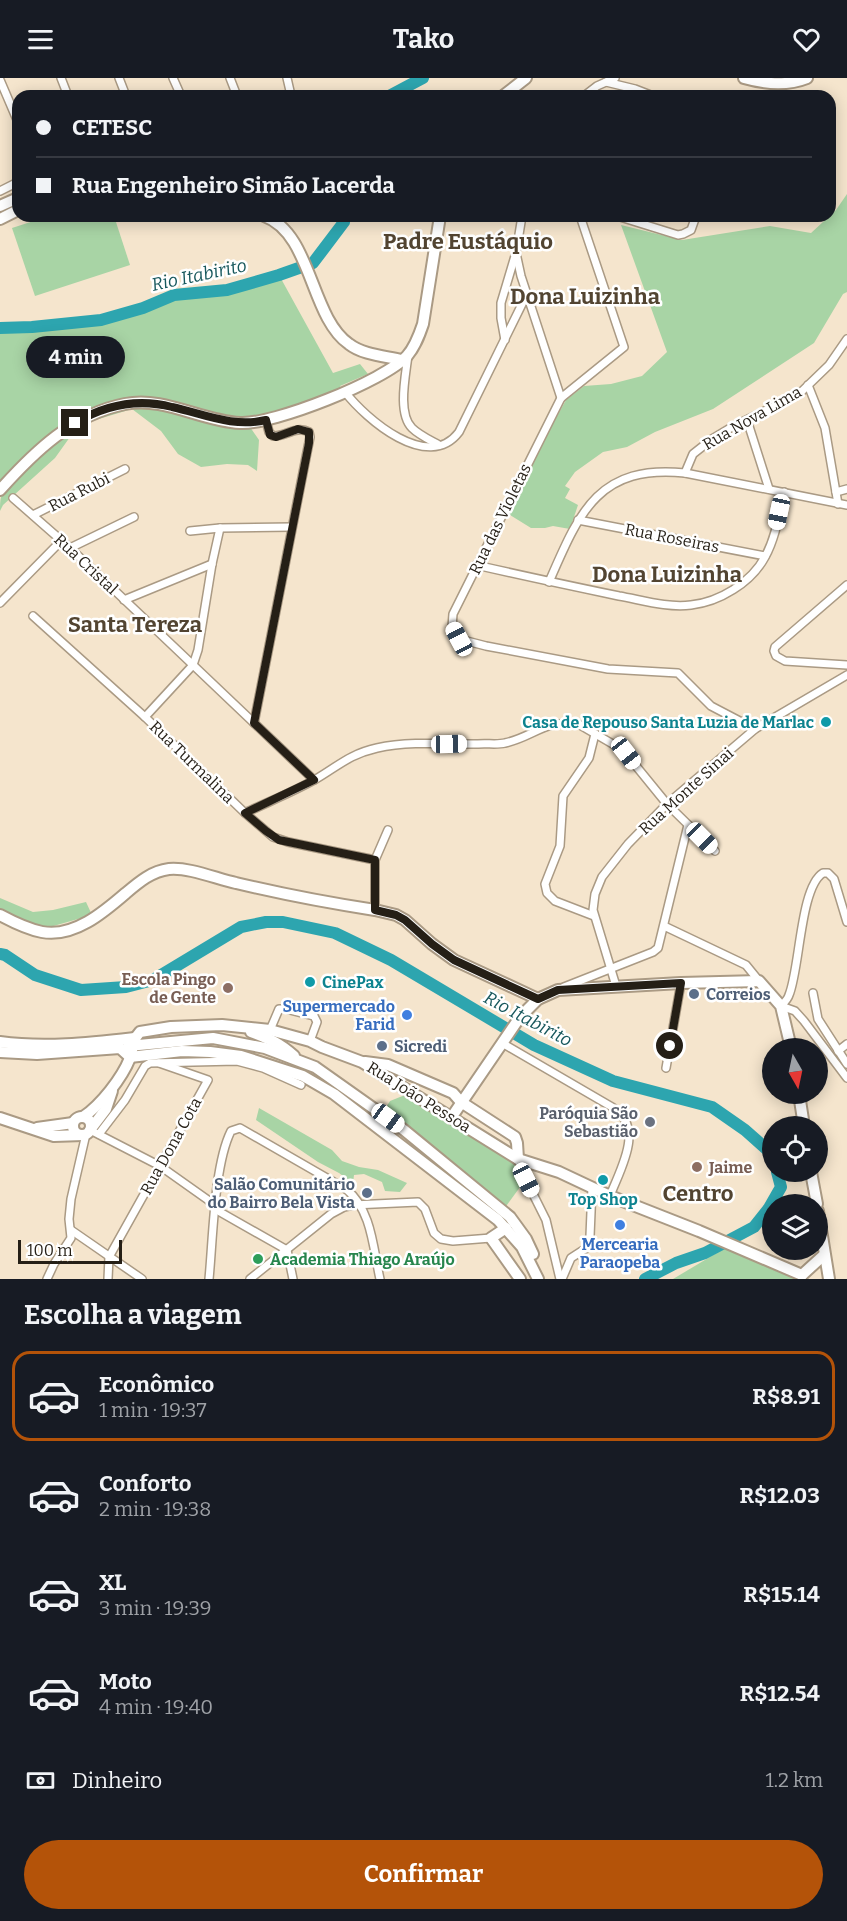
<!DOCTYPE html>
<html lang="pt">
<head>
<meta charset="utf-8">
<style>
	body { margin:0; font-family:Bitter,serif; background:#242831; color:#f1f3f6; height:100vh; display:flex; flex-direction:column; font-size:22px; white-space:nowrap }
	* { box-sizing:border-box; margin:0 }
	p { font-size:20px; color:#9ea1a6 }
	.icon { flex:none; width:33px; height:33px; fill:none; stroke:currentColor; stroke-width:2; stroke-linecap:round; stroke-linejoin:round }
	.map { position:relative; height:1201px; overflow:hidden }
	.drawer { display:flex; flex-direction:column; background:#171b24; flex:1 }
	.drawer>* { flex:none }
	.guide { position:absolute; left:12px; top:12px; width:824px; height:132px; border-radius:18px; box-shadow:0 3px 15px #0003; display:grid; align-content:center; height:132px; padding:0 24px; background:#171b24 }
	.needle { width:39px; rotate:171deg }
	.tools { position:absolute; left:762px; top:960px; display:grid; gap:12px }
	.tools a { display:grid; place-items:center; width:66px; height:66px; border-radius:50%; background:#171b24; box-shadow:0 3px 15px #0003; font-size:30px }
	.scale { position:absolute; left:18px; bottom:15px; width:104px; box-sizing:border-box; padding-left:6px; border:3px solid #251f16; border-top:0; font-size:16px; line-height:21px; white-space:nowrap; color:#251f16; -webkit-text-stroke:4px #fff; paint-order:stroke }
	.end { position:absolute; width:27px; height:27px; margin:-14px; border:8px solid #251f16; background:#fff; box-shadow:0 0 0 3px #fff }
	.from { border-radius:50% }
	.bubble { position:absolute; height:42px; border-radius:21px; background:#171b24; box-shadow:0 3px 15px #0003; font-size:20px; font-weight:700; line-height:42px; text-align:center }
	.car { position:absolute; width:18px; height:36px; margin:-18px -9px; border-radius:8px; box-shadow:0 0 4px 2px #0007; background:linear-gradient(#fff 24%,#345 0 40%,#fff 0 76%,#345 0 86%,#fff 0) }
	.guide b { display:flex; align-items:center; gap:21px; height:57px; font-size:22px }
	.guide b+b { border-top:2px solid #363941 }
	.guide i { width:15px; height:15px; background:#f1f3f6 }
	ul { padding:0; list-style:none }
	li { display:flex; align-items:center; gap:18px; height:90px; margin:0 12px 9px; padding:0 12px; border:3px solid transparent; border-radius:18px }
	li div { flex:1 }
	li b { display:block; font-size:22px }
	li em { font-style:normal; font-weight:700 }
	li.on { border-color:#b45309 }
	li>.icon { width:54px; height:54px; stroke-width:1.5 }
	h2 { padding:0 24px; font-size:27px; line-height:72px }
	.pay { display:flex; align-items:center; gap:15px; height:66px; padding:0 24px; font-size:22px }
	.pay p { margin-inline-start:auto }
	.cta { display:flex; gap:12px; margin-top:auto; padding:12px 24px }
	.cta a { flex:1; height:69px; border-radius:36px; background:#b45309; color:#fff; font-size:24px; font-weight:700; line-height:69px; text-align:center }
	header { display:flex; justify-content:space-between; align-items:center; height:78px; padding:0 24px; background:#171b24; font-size:27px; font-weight:700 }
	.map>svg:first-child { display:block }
	.green { fill:#a8d4a5 }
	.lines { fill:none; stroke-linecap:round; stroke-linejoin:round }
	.river { stroke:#2da5af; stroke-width:12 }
	.street-casing { stroke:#aa9a84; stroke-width:10 }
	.secondary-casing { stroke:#aa9a84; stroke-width:14 }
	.street { stroke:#fff; stroke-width:7 }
	.secondary { stroke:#fff; stroke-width:10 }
	.route { stroke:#251f16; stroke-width:8 }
	.culture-dot { fill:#0f9aa8; stroke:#fff; stroke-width:2 }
	.education-dot { fill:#8d6e63; stroke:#fff; stroke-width:2 }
	.service-dot { fill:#5c6f8a; stroke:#fff; stroke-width:2 }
	.shop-dot { fill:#3f7fe0; stroke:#fff; stroke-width:2 }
	.worship-dot { fill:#6b7280; stroke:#fff; stroke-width:2 }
	.leisure-dot { fill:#2e9e5b; stroke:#fff; stroke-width:2 }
	.labels { text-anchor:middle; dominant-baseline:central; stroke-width:5; stroke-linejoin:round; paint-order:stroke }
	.street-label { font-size:16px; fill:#251f16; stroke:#fff }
	.culture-label { font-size:16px; font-weight:bold; fill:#0d838f; stroke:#fff; text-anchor:end }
	.education-label { font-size:16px; font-weight:bold; fill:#785e54; stroke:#fff; text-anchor:end }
	.service-label { font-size:16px; font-weight:bold; fill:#4e5e75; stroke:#fff; text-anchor:start }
	.shop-label { font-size:16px; font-weight:bold; fill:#366cbe; stroke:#fff; text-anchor:end }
	.worship-label { font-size:16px; font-weight:bold; fill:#5b616d; stroke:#fff; text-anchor:end }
	.leisure-label { font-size:16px; font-weight:bold; fill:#27864d; stroke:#fff; text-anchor:start }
	.water-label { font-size:18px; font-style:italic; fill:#18585d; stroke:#fff }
	.district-label { font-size:22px; font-weight:bold; fill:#524431; stroke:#fff }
</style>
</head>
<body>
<header><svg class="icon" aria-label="menu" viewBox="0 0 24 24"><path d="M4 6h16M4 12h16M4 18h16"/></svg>Tako<svg class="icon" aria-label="heart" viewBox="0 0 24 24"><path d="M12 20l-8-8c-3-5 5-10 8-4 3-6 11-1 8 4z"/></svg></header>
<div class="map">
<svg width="847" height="1201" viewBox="0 0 847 1201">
	<rect width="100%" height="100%" fill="#f5e5cd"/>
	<!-- green -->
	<g class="green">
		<path d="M847,116V214L843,216L814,265L713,331L655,354L627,369L603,374L575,394L565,408L570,411L565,420L578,427L570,451L553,448L545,450H531L507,435L532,383L566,322L584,308L611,306L642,298L667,274L621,147L682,162L770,148L811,155L836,132Z"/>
		<path d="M49,138H114L130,187L35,218L12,150Z"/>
		<path d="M279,197L333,295L360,286L368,296L340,308L342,312L250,349L259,362L257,393L248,387L227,386L201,389L178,376L161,353L132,331L92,343L70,359L55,380L3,427L0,433C0,429 0,423 1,419C11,394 39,381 57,362L0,407V250L32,249L101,242L143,230L174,217L227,212Z"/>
		<path d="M0,820L33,834L53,832L86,824L92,837L43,851L0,833Z"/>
		<path d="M405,1017L512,1082L523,1105L504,1131L385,1031L390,1023Z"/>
		<path d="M259,1030L332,1072L342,1083L359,1089L378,1092L407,1105L400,1114L385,1113L382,1104L364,1096L354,1097L353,1105L339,1095L318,1084L256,1042Z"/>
		<path d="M725,1170L796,1201H673Z"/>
	</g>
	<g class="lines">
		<!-- river -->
		<g class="river">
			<path d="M389,18L423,0"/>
			<path d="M0,250L32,249L101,242L143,230L174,217L227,212L279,197L313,185L344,144L345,138"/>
			<path d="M0,876L5,877L35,897L81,912L126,909L153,902L241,849L266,844H283L335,855L391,882L534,967L613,1003L712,1029L745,1052L772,1076"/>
			<path d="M645,1201L676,1185L705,1175L754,1149L769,1130L781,1109L777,1094"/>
		</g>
		<!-- street casing -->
		<g class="street-casing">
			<g id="street">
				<path d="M61,0L68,18"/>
				<path d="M119,0L126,18"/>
				<path d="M173,0L181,18"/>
				<path d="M230,0L237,18"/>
				<path d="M287,0L290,13L289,18"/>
				<path d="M0,2L18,44"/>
				<path d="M606,4L635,11L653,18"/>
				<path d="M584,18L597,8L615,0"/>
				<path d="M0,113L18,104"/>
				<path d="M522,138L516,175L521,198L561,320"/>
				<path d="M580,138L624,269L561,320L453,536L452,549L459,561L486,568L608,591L678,595L711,628L755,651"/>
				<path d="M617,138L678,157L683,156L691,152L696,138"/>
				<path d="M505,262L501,240V225L515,178"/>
				<path d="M408,277C406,296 397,335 412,350C419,357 430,362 439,367"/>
				<path d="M808,307L825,350L838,426"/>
				<path d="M345,314C366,341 428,395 459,354L526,218"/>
				<path d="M747,342L769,411"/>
				<path d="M685,395L693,376L712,361L732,349L799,316L829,287L847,261"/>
				<path d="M836,414L847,411"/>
				<path d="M13,420L70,470L314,702"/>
				<path d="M33,437L125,391"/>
				<path d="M578,442L765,478"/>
				<path d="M190,453L220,450L292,449"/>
				<path d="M70,470L134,439"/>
				<path d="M476,487C524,498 571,508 619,518C642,522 667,530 691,527C719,524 751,505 765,479C776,459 779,436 784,414"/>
				<path d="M549,504C579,435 598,386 685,395L847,427"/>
				<path d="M847,507L775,569L774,573L776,578L785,583L847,587"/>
				<path d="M124,522L212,486"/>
				<path d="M0,525L61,463"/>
				<path d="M33,538L145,639L245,735L273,759L288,764L375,782"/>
				<path d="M145,639L193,587L198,572L212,486L220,450"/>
				<path d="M254,645L310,359L309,354C296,347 285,359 273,358L269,354L266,342"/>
				<path d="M245,735C268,724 293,714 316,701C338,688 350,676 377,670C409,663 445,666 478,666C486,665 497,667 505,665C534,659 545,640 580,647L623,672L667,726L715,773"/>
				<path d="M375,832V782L388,752"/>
				<path d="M594,838L555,823L547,815L545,806L560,768L563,718L589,680L595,656"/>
				<path d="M847,844L834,801L828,795H823C800,809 800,891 789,917C788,921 784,925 781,928L795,933L804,943L847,1000"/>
				<path d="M664,848L746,887L759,903"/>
				<path d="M616,908L593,832L595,816L602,799L628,766L667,726L755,651L847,597"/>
				<path d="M564,909L653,874L658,870L688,747"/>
				<path d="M813,915L818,941L847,986"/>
				<path d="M270,952L279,931H286L314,938L317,944L310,963"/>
				<path d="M502,965L612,1029C646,1050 620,1091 610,1118"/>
				<path d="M838,973L847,966"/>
				<path d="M666,990L681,905"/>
				<path d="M90,1052L160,1088L208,1122L220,1134L287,1172L293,1201"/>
				<path d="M99,1056L125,1022L145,988L150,985L237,983L263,990L301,1007"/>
				<path d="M518,1081L526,1102L546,1142L560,1201"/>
				<path d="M71,1152L142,1201"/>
				<path d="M47,1201L54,1186L71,1160L69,1141L71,1121L86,1056"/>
				<path d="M108,1201L109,1179L208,1002L159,985"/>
				<path d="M209,1201C213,1161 214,1087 231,1053L240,1050L346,1111C372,1132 373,1170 380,1201"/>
				<path d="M250,1201L331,1136L344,1129L353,1127L418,1124L425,1131L434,1155L441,1161L453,1163L491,1160"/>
				<path d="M562,1201L571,1180L585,1171L590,1158L592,1110"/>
			</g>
		</g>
		<!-- secondary casing -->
		<g class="secondary-casing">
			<g id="secondary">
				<path d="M744,0C765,6 787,8 807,0"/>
				<path d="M503,18L526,0"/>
				<path d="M0,128L18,120"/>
				<path d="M264,138C312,155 310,239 349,266C363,277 385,278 402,282"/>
				<path d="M0,141L18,132"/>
				<path d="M0,412C34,374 73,336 125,326C164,318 201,343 240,345C273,347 384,303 407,278C415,269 419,258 423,246L440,138"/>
				<path d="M0,837C13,844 27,851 42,854C74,860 104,834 126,815C139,804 152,793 169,791C189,789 217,801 236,805C282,816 329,825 375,832L396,837L405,842L432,866L454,882L538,921"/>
				<path d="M251,954C268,960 280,965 294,978"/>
				<path d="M0,964C45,970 89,965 134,960"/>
				<path d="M128,968L213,960L265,970L315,989L404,1052L510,1139L526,1161L533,1176"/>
				<path d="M0,974L37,976L120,970L130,979L182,973L210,974L241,978L303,998L334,1016L498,1142L522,1169L538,1201"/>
				<path d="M365,984L388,987L453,1015L461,1024L515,1059L517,1065L518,1081"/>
				<path d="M799,1016L804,1048"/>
				<circle cx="82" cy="1048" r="9"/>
				<path d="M83,1039C101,1027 122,1000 130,980C134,969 131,964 140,954L171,949L222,947L270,952L310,963L322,969L362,984L518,1081L559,1094L610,1118L699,1153L802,1197"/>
				<path d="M0,1040L54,1058L83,1057"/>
				<path d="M451,1040L520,939L538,921L558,912L681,905L759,903L781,928L791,970"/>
				<path d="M37,1050L73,1045"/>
				<path d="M90,1052L106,1031L112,1013"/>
				<path d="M811,1094L817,1126"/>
				<path d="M818,1133L829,1201"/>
				<path d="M506,1150L491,1160L520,1201"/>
				<path d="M802,1197L824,1177"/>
			</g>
		</g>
		<!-- street -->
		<use href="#street" class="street"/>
		<!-- secondary -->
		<use href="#secondary" class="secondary"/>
	</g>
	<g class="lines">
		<!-- route -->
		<path class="route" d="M75,345C105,327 137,320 172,329C204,336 233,350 266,342L270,357L276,359L298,351L309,354V365L254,645L314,702L245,735L266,753L279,762L375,782V832L396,837L405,842L432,866L454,882L538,921L558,912L681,905L670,968"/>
	</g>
	<!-- markers -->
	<g class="culture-dot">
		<circle cx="826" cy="644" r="6"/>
		<circle cx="310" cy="904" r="6"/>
		<circle cx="603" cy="1102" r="6"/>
	</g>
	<g class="education-dot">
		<circle cx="228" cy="910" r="6"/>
		<circle cx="697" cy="1089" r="6"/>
	</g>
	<g class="service-dot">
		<circle cx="694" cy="916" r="6"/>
		<circle cx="382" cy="968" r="6"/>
		<circle cx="367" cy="1115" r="6"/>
	</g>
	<g class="shop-dot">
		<circle cx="407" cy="937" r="6"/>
		<circle cx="620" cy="1147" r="6"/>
	</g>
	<circle class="worship-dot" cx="650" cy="1044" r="6"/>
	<circle class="leisure-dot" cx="258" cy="1181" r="6"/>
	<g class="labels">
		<!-- street labels -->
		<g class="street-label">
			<text transform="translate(752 340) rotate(-30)">Rua Nova Lima</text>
			<text transform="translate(79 414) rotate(-27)">Rua Rubi</text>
			<text transform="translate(500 441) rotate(-64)">Rua das Violetas</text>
			<text transform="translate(672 460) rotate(11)">Rua Roseiras</text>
			<text transform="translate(86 486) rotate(43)">Rua Cristal</text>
			<text transform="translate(192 684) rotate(44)">Rua Turmalina</text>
			<text transform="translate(686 713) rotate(-42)">Rua Monte Sinai</text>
			<text transform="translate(419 1019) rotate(32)">Rua João Pessoa</text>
			<text transform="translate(171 1068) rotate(-61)">Rua Dona Cota</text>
		</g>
		<!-- culture labels -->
		<g class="culture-label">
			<text x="814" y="644">Casa de Repouso Santa Luzia de Marlac</text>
			<text x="322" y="904" text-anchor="start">CinePax</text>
			<text x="603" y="1121" text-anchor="middle">Top Shop</text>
		</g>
		<!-- education labels -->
		<g class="education-label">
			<text x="216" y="901">Escola Pingo<tspan x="216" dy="18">de Gente</tspan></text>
			<text x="709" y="1089" text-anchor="start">Jaime</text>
		</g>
		<!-- service labels -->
		<g class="service-label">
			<text x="706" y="916">Correios</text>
			<text x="394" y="968">Sicredi</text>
			<text x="355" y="1106" text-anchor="end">Salão Comunitário<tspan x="355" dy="18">do Bairro Bela Vista</tspan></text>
		</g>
		<!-- shop labels -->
		<g class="shop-label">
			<text x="395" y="928">Supermercado<tspan x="395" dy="18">Farid</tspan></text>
			<text x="620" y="1166" text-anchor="middle">Mercearia<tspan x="620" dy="18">Paraopeba</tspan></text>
		</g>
		<!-- worship labels -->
		<g class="worship-label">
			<text x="638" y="1035">Paróquia São<tspan x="638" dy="18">Sebastião</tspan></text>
		</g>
		<!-- leisure labels -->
		<g class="leisure-label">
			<text x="270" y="1181">Academia Thiago Araújo</text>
		</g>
		<!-- water labels -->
		<g class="water-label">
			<text transform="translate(199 197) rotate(-12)">Rio Itabirito</text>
			<text transform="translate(528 941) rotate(28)">Rio Itabirito</text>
		</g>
		<!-- district labels -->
		<g class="district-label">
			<text x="468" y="163">Padre Eustáquio</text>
			<text x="585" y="218">Dona Luizinha</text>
			<text x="667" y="496">Dona Luizinha</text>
			<text x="135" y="546">Santa Tereza</text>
			<text x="698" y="1115">Centro</text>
		</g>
	</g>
</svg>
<div class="tools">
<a><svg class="needle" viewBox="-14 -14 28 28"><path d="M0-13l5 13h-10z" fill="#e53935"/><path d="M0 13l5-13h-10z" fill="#9ea1a6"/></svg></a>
<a><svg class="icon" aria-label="locate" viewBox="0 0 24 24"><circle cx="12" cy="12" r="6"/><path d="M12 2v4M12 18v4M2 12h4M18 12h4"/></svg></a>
<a><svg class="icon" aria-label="layers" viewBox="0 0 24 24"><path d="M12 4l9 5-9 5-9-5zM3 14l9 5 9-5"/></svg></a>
</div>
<div class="scale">100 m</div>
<i class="end from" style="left:670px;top:968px"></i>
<i class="end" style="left:75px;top:345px"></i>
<div class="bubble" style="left:26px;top:258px;width:99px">4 min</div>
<i class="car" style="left:779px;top:434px;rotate:192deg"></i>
<i class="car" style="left:459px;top:561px;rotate:332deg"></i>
<i class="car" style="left:449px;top:666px;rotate:89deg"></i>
<i class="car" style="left:626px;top:675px;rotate:142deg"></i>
<i class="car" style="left:702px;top:760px;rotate:135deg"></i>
<i class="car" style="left:388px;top:1040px;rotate:126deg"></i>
<i class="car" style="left:526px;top:1102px;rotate:153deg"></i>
<div class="guide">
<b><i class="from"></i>CETESC</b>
<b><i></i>Rua Engenheiro Simão Lacerda</b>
</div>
</div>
<section class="drawer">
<h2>Escolha a viagem</h2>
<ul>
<li class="on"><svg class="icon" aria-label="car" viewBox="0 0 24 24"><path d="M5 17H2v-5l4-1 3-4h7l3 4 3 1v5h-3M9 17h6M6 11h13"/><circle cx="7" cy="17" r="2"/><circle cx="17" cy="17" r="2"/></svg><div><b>Econômico</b><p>1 min · 19:37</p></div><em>R$8.91</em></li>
<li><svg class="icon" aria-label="car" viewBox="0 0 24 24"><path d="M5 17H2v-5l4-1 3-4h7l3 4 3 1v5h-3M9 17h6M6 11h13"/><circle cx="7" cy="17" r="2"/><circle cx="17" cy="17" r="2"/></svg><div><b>Conforto</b><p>2 min · 19:38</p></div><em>R$12.03</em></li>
<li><svg class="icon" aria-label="car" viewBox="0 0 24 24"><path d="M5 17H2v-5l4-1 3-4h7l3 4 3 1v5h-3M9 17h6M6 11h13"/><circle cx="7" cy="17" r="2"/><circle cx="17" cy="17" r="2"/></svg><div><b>XL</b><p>3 min · 19:39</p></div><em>R$15.14</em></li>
<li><svg class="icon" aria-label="car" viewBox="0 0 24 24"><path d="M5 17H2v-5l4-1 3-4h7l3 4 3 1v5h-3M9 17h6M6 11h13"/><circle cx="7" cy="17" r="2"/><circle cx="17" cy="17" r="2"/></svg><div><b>Moto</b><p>4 min · 19:40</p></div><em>R$12.54</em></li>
</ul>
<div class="pay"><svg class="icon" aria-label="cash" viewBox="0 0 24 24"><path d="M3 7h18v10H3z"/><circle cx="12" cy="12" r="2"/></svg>Dinheiro<p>1.2 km</p></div>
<div class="cta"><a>Confirmar</a></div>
</section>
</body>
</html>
